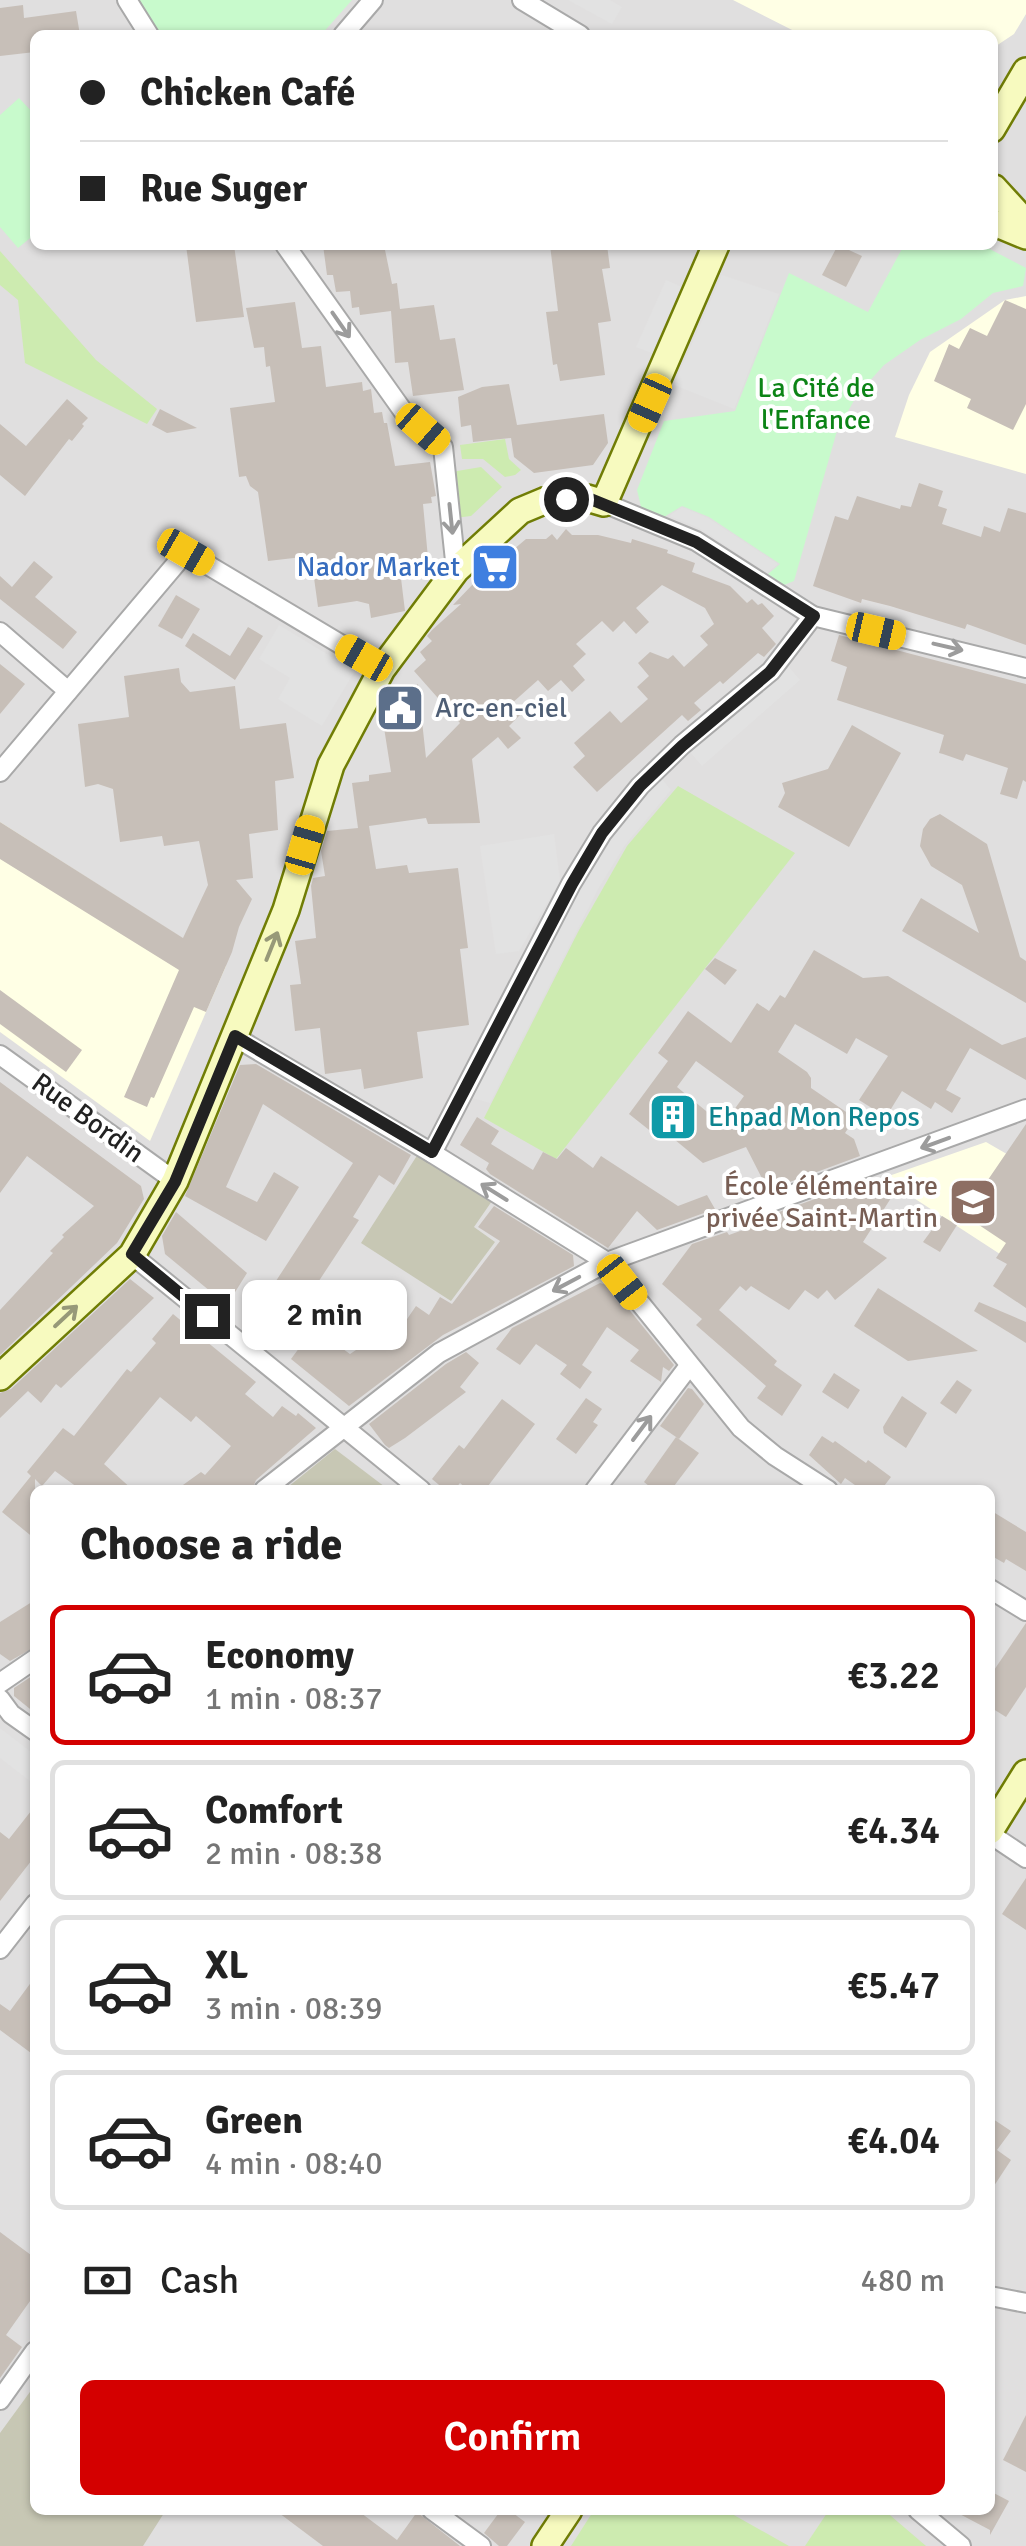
<!DOCTYPE html>
<html lang="en">
<head>
<meta charset="utf-8">
<style>
	body { margin:0; font-family:Signika,sans-serif; background:#f2f2f2; color:#222; height:100vh; display:flex; flex-direction:column; font-size:38px; white-space:nowrap }
	* { box-sizing:border-box; margin:0 }
	p { font-size:32px; color:#767676 }
	.icon { flex:none; width:55px; height:55px; fill:none; stroke:currentColor; stroke-width:2; stroke-linecap:round; stroke-linejoin:round }
	.map { position:relative; flex:1; overflow:hidden }
	.sheet { position:absolute; left:30px; top:1485px; width:965px; height:1030px; display:flex; flex-direction:column; background:#fff; border-radius:15px; box-shadow:0 2px 8px #0004 }
	.sheet>* { flex:none }
	.top-card { position:absolute; left:30px; top:30px; width:968px; height:220px; border-radius:15px; box-shadow:0 2px 8px #0004; display:grid; align-content:center; height:220px; padding:0 50px; background:#fff }
	.end { position:absolute; width:45px; height:45px; margin:-22px; border:12px solid #222; background:#fff; box-shadow:0 0 0 5px #fff }
	.from { border-radius:50% }
	.bubble { position:absolute; height:70px; border-radius:15px; background:#fff; box-shadow:0 2px 8px #0004; font-size:32px; font-weight:600; line-height:70px; text-align:center }
	.car { position:absolute; width:30px; height:60px; margin:-30px -15px; border-radius:12px; box-shadow:0 0 8px 2px #0007; background:linear-gradient(#f5c518 24%,#345 0 40%,#f5c518 0 76%,#345 0 86%,#f5c518 0) }
	.top-card b { display:flex; align-items:center; gap:35px; height:95px; font-size:38px }
	.top-card b+b { border-top:2px solid #e0e0e0 }
	.top-card i { width:25px; height:25px; background:#222 }
	ul { padding:0; list-style:none }
	li { display:flex; align-items:center; gap:30px; height:140px; margin:0 20px 15px; padding:0 30px; border:5px solid #e0e0e0; border-radius:15px }
	li div { flex:1 }
	li b { display:block; font-size:38px }
	li em { font-style:normal; font-weight:600 }
	li.on { border-color:#d40000 }
	li>.icon { width:90px; height:90px; stroke-width:1.5 }
	h2 { padding:0 50px; font-size:45px; line-height:120px }
	.pay { display:flex; align-items:center; gap:25px; height:110px; padding:0 50px; font-size:38px }
	.pay p { margin-inline-start:auto }
	.primary-button { display:flex; gap:20px; margin-top:auto; padding:20px 50px }
	.primary-button a { flex:1; height:115px; border-radius:15px; background:#d40000; color:#fff; font-size:40px; font-weight:600; line-height:115px; text-align:center }
	.map>svg:first-child { display:block }
	.residential { fill:#e0dfdf; fill-rule:evenodd }
	.education { fill:#ffffe5 }
	.construction { fill:#c7c7b4 }
	.grass { fill:#cdebb0 }
	.park { fill:#c8facc }
	.parking { fill:#e2e2e2 }
	.building { fill:#c7bfb8; fill-rule:evenodd }
	.lines { fill:none; stroke-linecap:round; stroke-linejoin:round }
	.street-casing { stroke:#a9a9a9; stroke-width:22 }
	.secondary-casing { stroke:#707d05; stroke-width:30 }
	.street { stroke:#fff; stroke-width:18 }
	.secondary { stroke:#f7fabf; stroke-width:25 }
	.oneway { stroke:#9c9c9c }
	.oneway2 { stroke:#979978 }
	.route { stroke:#222; stroke-width:12 }
	.labels { text-anchor:middle; dominant-baseline:central; stroke-width:8; stroke-linejoin:round; paint-order:stroke }
	.park-label { font-size:28px; fill:#0c8416; stroke:#fff }
	.shop-label { font-size:28px; fill:#366cbe; stroke:#fff; text-anchor:end }
	.service-label { font-size:28px; fill:#4e5e75; stroke:#fff; text-anchor:start }
	.culture-label { font-size:28px; fill:#0d838f; stroke:#fff; text-anchor:start }
	.street-label { font-size:28px; fill:#222; stroke:#fff }
	.education-label { font-size:28px; fill:#785e54; stroke:#fff; text-anchor:end }
</style>
</head>
<body>
<div class="map">
<svg width="1026" height="2546" viewBox="0 0 1026 2546">
	<rect width="100%" height="100%" fill="#f2efe9"/>
	<!-- residential -->
	<path class="residential" d="M0,0H1026V2546H0ZM35,35H992V245H35ZM35,1490H990V2510H35Z"/>
	<!-- education -->
	<g class="education">
		<path d="M733,0H1026V14L1014,34L993,48L992,35H802Z"/>
		<path d="M1026,296V474L895,437L909,395L930,352L1005,300Z"/>
		<path d="M0,822L226,966L150,1141L0,1032Z"/>
		<path d="M986,1142L1026,1165V1271L883,1178Z"/>
	</g>
	<!-- construction -->
	<g class="construction">
		<path d="M418,1154L492,1201L474,1227L495,1242L451,1301L361,1243Z"/>
		<path d="M335,1449L389,1490H291L288,1487Z"/>
		<path d="M35,2385V2510H166L143,2546H0V2433Z"/>
	</g>
	<!-- grass -->
	<g class="grass">
		<path d="M0,251L96,360L157,409L147,424L25,363L18,300L0,285Z"/>
		<path d="M505,439L509,459L521,470L515,475L505,477L483,459H462L460,445Z"/>
		<path d="M481,467L502,487L471,516L455,518L451,478L457,471Z"/>
		<path d="M678,786L795,853L556,1159L484,1118L578,932L627,846Z"/>
		<path d="M594,2510H725L789,2546H571Z"/>
		<path d="M829,2510H884L926,2546H805Z"/>
	</g>
	<!-- park -->
	<g class="park">
		<path d="M131,0H352L321,35H154Z"/>
		<path d="M19,98L35,115V234L18,248L0,227V115Z"/>
		<path d="M904,245H982L1026,268L1023,286L993,293L961,319L920,340L884,365L857,395L837,431L794,581L784,585L768,574L780,564L709,517L682,506L664,517L642,511L637,490L664,421L735,411L789,273L868,312Z"/>
	</g>
	<!-- parking -->
	<g class="parking">
		<path d="M568,0H610L622,7L612,24Z"/>
		<path d="M722,275L779,294L734,409L674,385Z"/>
		<path d="M666,280L682,287L652,353L636,347Z"/>
		<path d="M682,507L708,518L778,564L767,573L699,528L669,516Z"/>
		<path d="M279,625L355,671L322,726L278,699L290,678L259,659Z"/>
		<path d="M788,666L800,680L702,766L690,752Z"/>
		<path d="M660,777L671,790L625,845L598,889L490,1103L469,1097L583,877L614,830Z"/>
		<path d="M554,834L560,881L519,951L496,954L480,846Z"/>
		<path d="M0,1728L35,1755V1785L0,1758Z"/>
	</g>
	<!-- building -->
	<g class="building">
		<path d="M23,5L24,18L76,11L80,35H35V52L0,56V8Z"/>
		<path d="M186,245H234L244,317L196,322Z"/>
		<path d="M323,245H384L392,284L397,283L400,309L434,305L440,340L455,338L464,390L413,396L408,362L395,363L391,311L360,315L359,307L352,308L350,291L336,292L333,275H327Z"/>
		<path d="M550,245H607L610,268L602,269L611,321L598,323L605,375L560,381L557,364L553,365L546,312L558,311Z"/>
		<path d="M838,245L862,256L846,287L822,275Z"/>
		<path d="M1005,300L1026,309V404L1013,430L967,408L971,399L934,381L949,344L959,349L970,328L987,336Z"/>
		<path d="M295,302L302,348L321,346L326,387L362,382L363,391L371,389L374,413L382,412L384,423H387L395,466L430,462L436,496L431,497L432,503L423,504L428,558L399,562L405,611L371,618L369,604L357,601L318,607L311,556L268,561L258,492L250,486L246,476L239,477L230,408L275,402L270,366L266,367L264,347L254,348L246,308Z"/>
		<path d="M509,384L517,425L604,414L608,443L593,465L534,473L514,457L511,438L473,442L471,425L461,427L458,397L482,387Z"/>
		<path d="M67,399L88,418L82,424L84,426L72,441L69,439L25,496L0,475V424L26,446Z"/>
		<path d="M160,409L197,428L167,433L152,425Z"/>
		<path d="M919,483L943,491L938,506L947,509L942,524L981,537L984,526L1000,532L1008,508L1026,513V645L967,624L965,629L890,606L862,599L861,603L813,586L835,516L848,520L857,496L900,509L901,505L911,507Z"/>
		<path d="M566,529L572,535H598L631,543L632,539L668,550L667,553L695,563L692,572L730,586L747,603L752,599L758,605L762,603L774,616L762,628L776,644L764,657L758,653L723,684L720,681L694,703L701,710L688,721L682,715L597,792L573,767L585,756L574,743L610,711L621,723L648,699L637,687L649,676L638,663L650,652L668,659L673,655L684,667L708,645L700,636L714,624L705,608L662,585L636,608L649,622L636,634L624,621L613,632L602,621L576,644L586,654L573,666L585,680L572,692L561,680L548,691L538,680L511,704L521,714L509,726L521,738L508,749L498,737L472,759L480,823L428,824L426,818L369,826L376,869L407,865L409,873L458,868L468,948L460,949L469,1025L417,1032L423,1078L364,1089L361,1069L325,1074L320,1028L295,1031L290,985L301,984L295,941L316,938L311,886L313,878L325,876L321,851L327,831L358,828L352,783L369,781V775L391,772L382,715L418,684L426,758L460,723L414,671L426,660L420,652L432,641L427,636L432,630L461,604L453,605L473,584L526,539H546L552,534L557,540Z"/>
		<path d="M34,561L53,577L35,597L77,632L63,649L0,599V576L12,587Z"/>
		<path d="M176,595L200,609L182,639L158,626Z"/>
		<path d="M248,627L263,636L235,680L185,646L193,633L230,656Z"/>
		<path d="M839,635L1026,684V782L1023,780L1017,799L1000,794L1008,768L966,754L963,761L943,754L939,753L944,735L837,700L847,667L831,661Z"/>
		<path d="M0,664L25,684L0,714Z"/>
		<path d="M179,668L181,682L190,692L235,686L240,729L286,723L294,778L275,781L278,830L249,834L253,878L236,880L252,899L239,927L232,952L206,1012L194,1007L154,1098L151,1097L147,1107L124,1097L179,970L0,859V822L183,938L208,885L199,841L164,846L162,836L120,842L113,789L98,784L85,787L78,724L129,717L124,676Z"/>
		<path d="M852,725L901,753L849,847L778,807L785,793L782,783L828,769Z"/>
		<path d="M940,814L987,844L1020,957L1026,961V1003L902,931L921,898L979,933L962,885L931,866L920,846L923,829L930,819Z"/>
		<path d="M814,950L863,978L888,976L1002,1045L1026,1037V1080L970,1048L946,1090L961,1098L952,1113L935,1102L931,1109L902,1091L886,1117L859,1100L888,1056L856,1038L847,1054L795,1024L778,1052L807,1072L811,1078V1088L855,1118L845,1133L854,1139L860,1156L768,1190L746,1147L703,1163L663,1130L658,1137L629,1114L668,1061L658,1053L688,1011L731,1043L757,1003L769,1011L780,995L785,998ZM696,1061L744,1096L723,1125L677,1087Z"/>
		<path d="M715,958L737,970L725,985L705,969Z"/>
		<path d="M0,990L82,1050L66,1072L0,1024Z"/>
		<path d="M256,1064L411,1155L394,1185L379,1175L353,1217L359,1220L311,1293L334,1311L319,1331L296,1314L300,1306L274,1284L353,1163L263,1104L226,1187L257,1202L274,1172L299,1187L266,1241L185,1196L240,1065Z"/>
		<path d="M0,1082L141,1186L144,1199L117,1243L0,1355V1310L53,1253L50,1251L64,1237L62,1235L94,1206L27,1156L0,1193Z"/>
		<path d="M477,1117L499,1131L491,1144L533,1170L543,1152L557,1159L566,1148L593,1168L601,1156L678,1206L707,1195L715,1209L657,1230L637,1211L608,1248L490,1174L486,1169L489,1163L460,1145Z"/>
		<path d="M1026,1124V1308L993,1286L1007,1264L996,1258L1006,1243L964,1215Z"/>
		<path d="M883,1178L898,1187L863,1242L887,1258L835,1300L827,1290L818,1299L805,1290L789,1310L751,1286L746,1291L740,1286L719,1310L777,1361L774,1365L802,1385L782,1416L757,1398L766,1386L696,1325L702,1319L662,1284L692,1244L727,1232L729,1235L781,1216L779,1212L870,1179L871,1183Z"/>
		<path d="M494,1206L573,1255L574,1266L443,1335L349,1406L291,1359L314,1328L350,1354L383,1332L388,1336L399,1323L403,1325L416,1306L429,1315L440,1297L452,1304L500,1241L478,1227Z"/>
		<path d="M176,1212L247,1273L227,1305L165,1254L162,1236Z"/>
		<path d="M942,1216L957,1225L940,1252L923,1242Z"/>
		<path d="M130,1279L154,1298L61,1388L56,1384L41,1403L28,1391L0,1418V1393L11,1389Z"/>
		<path d="M600,1283L610,1286L674,1365L669,1371L663,1367L661,1382L630,1361L639,1350L607,1327L582,1365L592,1372L580,1389L560,1374L567,1365L536,1344L520,1365L496,1349L512,1328Z"/>
		<path d="M878,1288L978,1351L908,1361L854,1326Z"/>
		<path d="M979,1302L1026,1322V1343L974,1311Z"/>
		<path d="M173,1314L256,1382L245,1394L273,1417L282,1406L296,1416L298,1413L316,1428L256,1480L252,1490H176L201,1472L205,1475L231,1446L196,1416L191,1422L160,1397L104,1464L133,1490H81L55,1471L42,1486L35,1479V1539L2,1512L31,1476L27,1472L63,1428L74,1436L127,1369L131,1372L156,1343L152,1339Z"/>
		<path d="M466,1352L479,1363L460,1387L466,1392L405,1438L389,1448L385,1445L369,1424L446,1364Z"/>
		<path d="M834,1373L860,1390L848,1409L822,1392Z"/>
		<path d="M957,1380L972,1390L956,1414L940,1403Z"/>
		<path d="M688,1388L692,1389L704,1404L679,1439L660,1426Z"/>
		<path d="M902,1396L927,1413L906,1448L884,1433L883,1427Z"/>
		<path d="M586,1398L602,1409L593,1422L598,1425L576,1454L556,1439Z"/>
		<path d="M502,1399L535,1424L485,1490H468L460,1483L454,1490H445L432,1479L459,1445L464,1449Z"/>
		<path d="M822,1436L833,1443L835,1441L866,1463L868,1460L891,1477L881,1490H862L845,1478L841,1484L809,1455Z"/>
		<path d="M676,1437L699,1453L671,1490H654L644,1482Z"/>
		<path d="M990,1510L1026,1532V1571L1006,1559L1004,1563L990,1555Z"/>
		<path d="M35,1600V1647L10,1661L0,1654V1622Z"/>
		<path d="M1026,1623V1687L1006,1717L990,1707V1676Z"/>
		<path d="M35,1674V1713L14,1696V1688Z"/>
		<path d="M35,1806V1856L0,1901V1832L9,1839Z"/>
		<path d="M1026,1878V1930L1002,1914Z"/>
		<path d="M35,1977V2056L0,2030V2004L10,2011Z"/>
		<path d="M990,2117L1011,2131L997,2150L1011,2160L990,2192Z"/>
		<path d="M0,2232L35,2258V2294L6,2335L22,2347L0,2378Z"/>
		<path d="M1026,2415V2472L1003,2460Z"/>
		<path d="M990,2491L1009,2501L990,2535V2530L952,2510H990Z"/>
		<path d="M275,2510H357L397,2540L417,2512L460,2546H323Z"/>
		<path d="M501,2510H509L525,2522L507,2546H499L484,2533Z"/>
	</g>
	<g class="lines">
		<!-- street casing -->
		<g class="street-casing">
			<g id="street">
				<path d="M127,0L149,35"/>
				<path d="M522,0L580,35"/>
				<path d="M343,35L373,0"/>
				<path d="M285,245L403,411L443,447L456,570"/>
				<path d="M604,503L696,541L813,616L1026,668"/>
				<path d="M0,632L68,691"/>
				<path d="M0,772L186,552L382,669"/>
				<path d="M235,1037L432,1153L607,1262L741,1428L775,1456L828,1490"/>
				<path d="M0,1055L175,1181"/>
				<path d="M432,1153L571,884L602,833L640,786L682,745L771,671L813,616"/>
				<path d="M132,1255L421,1490"/>
				<path d="M264,1490L439,1353L607,1262L1026,1109"/>
				<path d="M595,1490L689,1366"/>
				<path d="M990,1589L1026,1611"/>
				<path d="M0,1683L35,1659"/>
				<path d="M0,1699L11,1714L35,1731"/>
				<path d="M990,1834L1026,1858"/>
				<path d="M0,1949L35,1904"/>
				<path d="M990,2296L1026,2303"/>
				<path d="M0,2400L35,2351"/>
				<path d="M432,2510L481,2546"/>
				<path d="M918,2510L961,2546"/>
			</g>
		</g>
		<!-- secondary casing -->
		<g class="secondary-casing">
			<g id="secondary">
				<path d="M992,129L1026,71"/>
				<path d="M994,188L1026,223"/>
				<path d="M992,222L1026,236"/>
				<path d="M0,1377L132,1255L175,1181L286,910L331,765L382,669L456,570L520,511L544,501L587,498L604,503L716,245"/>
				<path d="M990,1831L1026,1773"/>
				<path d="M545,2546L569,2510"/>
			</g>
		</g>
		<!-- street -->
		<use href="#street" class="street"/>
		<!-- secondary -->
		<use href="#secondary" class="secondary"/>
	</g>
	<!-- one-way arrows -->
	<defs><path id="oneway-shaft" d="M-6 0H5M1.5-3L5.5 0L1.5 3" fill="none" stroke-width="1.6" stroke-linecap="round" stroke-linejoin="round" transform="scale(2.5)"/></defs>
	<g class="oneway">
		<use href="#oneway-shaft" transform="translate(341 325) rotate(55)"/>
		<use href="#oneway-shaft" transform="translate(451 519) rotate(84)"/>
		<use href="#oneway-shaft" transform="translate(948 647) rotate(13)"/>
		<use href="#oneway-shaft" transform="translate(935 1143) rotate(160)"/>
		<use href="#oneway-shaft" transform="translate(494 1192) rotate(-148)"/>
		<use href="#oneway-shaft" transform="translate(566 1284) rotate(152)"/>
		<use href="#oneway-shaft" transform="translate(642 1428) rotate(-53)"/>
	</g>
	<g class="oneway2">
		<use href="#oneway-shaft" transform="translate(272 946) rotate(-68)"/>
		<use href="#oneway-shaft" transform="translate(66 1316) rotate(-43)"/>
	</g>
	<g class="lines">
		<!-- route -->
		<path class="route" d="M207,1316L132,1254L175,1182L235,1036L432,1152L572,884L602,833L640,786L682,746L770,672L814,616L696,542L588,498L566,499"/>
	</g>
	<!-- icons -->
	<defs>
		<g id="supermarket-square" transform="scale(2.5)"><rect x="-9" y="-9" width="18" height="18" rx="4" fill="#3f7fe0" stroke="#fff"/><path d="M-6-5.5h2.5l.6 2H6L4.5 2H-2.5L-4.4-4H-6ZM-1.5 3.2a1.3 1.3 0 1 0 .1 0ZM3 3.2a1.3 1.3 0 1 0 .1 0Z" fill="#fff"/></g>
		<g id="civic-square" transform="scale(2.5)"><rect x="-9" y="-9" width="18" height="18" rx="4" fill="#5c6f8a" stroke="#fff"/><path d="M-.6-6.5H3V-4.5H.6V-3L4-1V1h2V6H-6V1h2V-1L-.6-3ZM-1.2 2.5V6h2.4V2.5Z" fill="#fff"/></g>
		<g id="building-square" transform="scale(2.5)"><rect x="-9" y="-9" width="18" height="18" rx="4" fill="#0f9aa8" stroke="#fff"/><path d="M-4-6H4V6H1V3H-1V6H-4ZM-2.5-4.3h1.7v1.8h-1.7ZM.8-4.3h1.7v1.8H.8ZM-2.5-1h1.7V.8h-1.7ZM.8-1h1.7V.8H.8Z" fill="#fff"/></g>
		<g id="school-square" transform="scale(2.5)"><rect x="-9" y="-9" width="18" height="18" rx="4" fill="#8d6e63" stroke="#fff"/><path d="M0-5L7-2L0 1L-7-2ZM-4 1L0 2.5L4 1V4Q0 6-4 4Z" fill="#fff"/></g>
	</defs>
	<g fill-rule="evenodd">
		<use href="#supermarket-square" x="495" y="567"/>
		<use href="#civic-square" x="400" y="708"/>
		<use href="#building-square" x="673" y="1117"/>
		<use href="#school-square" x="973" y="1202"/>
	</g>
	<g class="labels">
		<!-- park labels -->
		<g class="park-label">
			<text x="816" y="388">La Cité de<tspan x="816" dy="32">l'Enfance</tspan></text>
		</g>
		<!-- shop labels -->
		<g class="shop-label">
			<text x="460" y="567">Nador Market</text>
		</g>
		<!-- service labels -->
		<g class="service-label">
			<text x="435" y="708">Arc-en-ciel</text>
		</g>
		<!-- culture labels -->
		<g class="culture-label">
			<text x="708" y="1117">Ehpad Mon Repos</text>
		</g>
		<!-- street labels -->
		<g class="street-label">
			<text transform="translate(88 1118) rotate(36)">Rue Bordin</text>
		</g>
		<!-- education labels -->
		<g class="education-label">
			<text x="938" y="1186">École élémentaire<tspan x="938" dy="32">privée Saint-Martin</tspan></text>
		</g>
	</g>
</svg>
<i class="end from" style="left:566px;top:499px"></i>
<i class="end" style="left:207px;top:1316px"></i>
<div class="bubble" style="left:242px;top:1280px;width:165px">2 min</div>
<i class="car" style="left:650px;top:403px;rotate:204deg"></i>
<i class="car" style="left:423px;top:429px;rotate:131deg"></i>
<i class="car" style="left:186px;top:552px;rotate:120deg"></i>
<i class="car" style="left:876px;top:631px;rotate:103deg"></i>
<i class="car" style="left:364px;top:658px;rotate:300deg"></i>
<i class="car" style="left:305px;top:845px;rotate:16deg"></i>
<i class="car" style="left:622px;top:1282px;rotate:142deg"></i>
<div class="top-card">
<b><i class="from"></i>Chicken Café</b>
<b><i></i>Rue Suger</b>
</div>
<section class="sheet">
<h2>Choose a ride</h2>
<ul>
<li class="on"><svg class="icon" aria-label="car" viewBox="0 0 24 24"><path d="M5 17H2v-5l4-1 3-4h7l3 4 3 1v5h-3M9 17h6M6 11h13"/><circle cx="7" cy="17" r="2"/><circle cx="17" cy="17" r="2"/></svg><div><b>Economy</b><p>1 min · 08:37</p></div><em>€3.22</em></li>
<li><svg class="icon" aria-label="car" viewBox="0 0 24 24"><path d="M5 17H2v-5l4-1 3-4h7l3 4 3 1v5h-3M9 17h6M6 11h13"/><circle cx="7" cy="17" r="2"/><circle cx="17" cy="17" r="2"/></svg><div><b>Comfort</b><p>2 min · 08:38</p></div><em>€4.34</em></li>
<li><svg class="icon" aria-label="car" viewBox="0 0 24 24"><path d="M5 17H2v-5l4-1 3-4h7l3 4 3 1v5h-3M9 17h6M6 11h13"/><circle cx="7" cy="17" r="2"/><circle cx="17" cy="17" r="2"/></svg><div><b>XL</b><p>3 min · 08:39</p></div><em>€5.47</em></li>
<li><svg class="icon" aria-label="car" viewBox="0 0 24 24"><path d="M5 17H2v-5l4-1 3-4h7l3 4 3 1v5h-3M9 17h6M6 11h13"/><circle cx="7" cy="17" r="2"/><circle cx="17" cy="17" r="2"/></svg><div><b>Green</b><p>4 min · 08:40</p></div><em>€4.04</em></li>
</ul>
<div class="pay"><svg class="icon" aria-label="cash" viewBox="0 0 24 24"><path d="M3 7h18v10H3z"/><circle cx="12" cy="12" r="2"/></svg>Cash<p>480 m</p></div>
<div class="primary-button"><a>Confirm</a></div>
</section>
</div>
</body>
</html>
